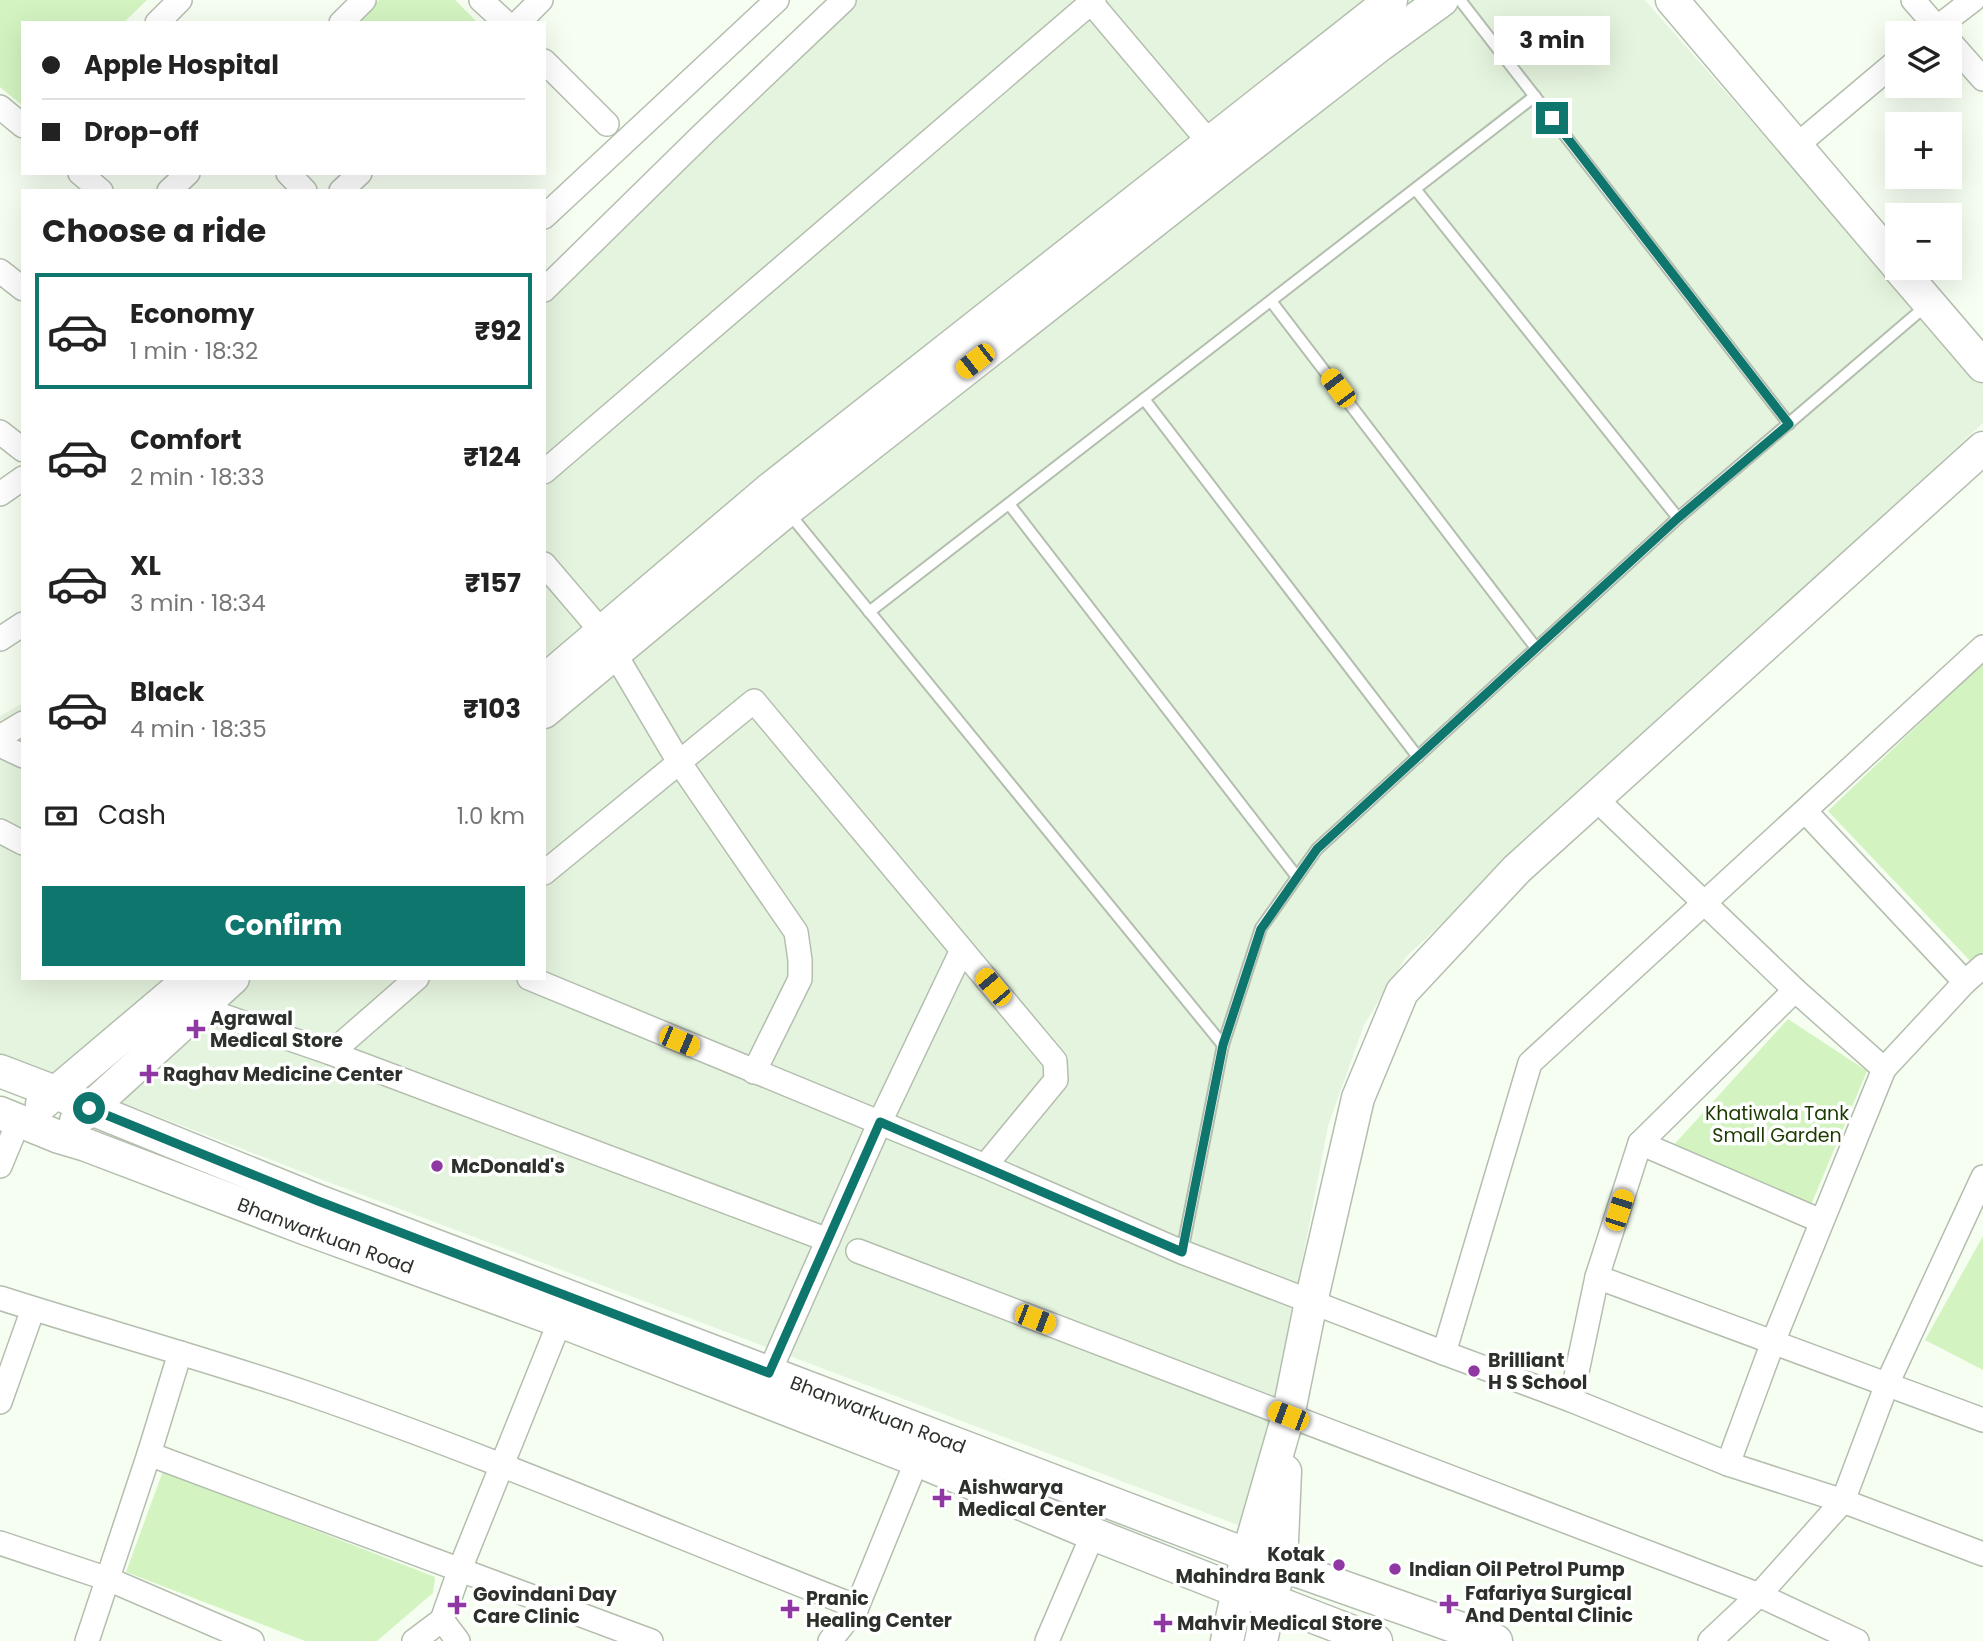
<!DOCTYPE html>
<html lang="en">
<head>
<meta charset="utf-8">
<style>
	body { margin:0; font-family:Poppins,sans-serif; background:#f2f2f2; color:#222; height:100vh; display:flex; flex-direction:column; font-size:26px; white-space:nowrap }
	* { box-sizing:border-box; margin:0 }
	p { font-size:23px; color:#767676 }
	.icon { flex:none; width:38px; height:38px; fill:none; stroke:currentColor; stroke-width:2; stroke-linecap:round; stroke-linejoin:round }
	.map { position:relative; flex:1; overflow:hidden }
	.side { position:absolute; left:21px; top:189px; width:525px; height:791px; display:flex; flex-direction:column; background:#fff; border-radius:0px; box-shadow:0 7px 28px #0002 }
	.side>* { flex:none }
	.guide { position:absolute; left:21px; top:21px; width:525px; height:154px; border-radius:0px; box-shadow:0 7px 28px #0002; display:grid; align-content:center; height:154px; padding:0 21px; background:#fff }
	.fabs { position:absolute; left:1885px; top:21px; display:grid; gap:14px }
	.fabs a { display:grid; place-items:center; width:77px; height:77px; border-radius:0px; background:#fff; box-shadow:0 7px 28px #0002; font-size:35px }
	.end { position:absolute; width:32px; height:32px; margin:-16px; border:9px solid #0f766e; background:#fff; box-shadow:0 0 0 4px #fff }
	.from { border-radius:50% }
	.bubble { position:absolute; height:49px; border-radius:0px; background:#fff; box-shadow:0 7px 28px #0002; font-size:23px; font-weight:700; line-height:49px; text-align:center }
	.car { position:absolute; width:21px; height:42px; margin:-21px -10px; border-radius:9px; box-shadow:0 0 5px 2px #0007; background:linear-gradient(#f5c518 24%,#345 0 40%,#f5c518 0 76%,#345 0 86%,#f5c518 0) }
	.guide b { display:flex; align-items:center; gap:24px; height:66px; font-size:26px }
	.guide b+b { border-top:2px solid #e0e0e0 }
	.guide i { width:18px; height:18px; background:#222 }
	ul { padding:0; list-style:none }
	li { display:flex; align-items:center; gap:21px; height:116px; margin:0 14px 10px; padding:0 7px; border:4px solid transparent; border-radius:0px }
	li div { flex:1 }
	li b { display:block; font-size:26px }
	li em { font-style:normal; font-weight:700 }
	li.selected { border-color:#0f766e }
	li>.icon { width:63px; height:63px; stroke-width:1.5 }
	h2 { padding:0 21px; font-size:32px; line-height:84px }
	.pay { display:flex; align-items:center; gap:18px; height:77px; padding:0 21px; font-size:26px }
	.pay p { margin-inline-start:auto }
	.action { display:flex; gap:14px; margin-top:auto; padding:14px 21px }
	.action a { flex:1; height:80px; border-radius:0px; background:#0f766e; color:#fff; font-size:28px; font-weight:700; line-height:80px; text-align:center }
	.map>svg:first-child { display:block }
	.built { fill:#e5f4de }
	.green { fill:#d3f4c1 }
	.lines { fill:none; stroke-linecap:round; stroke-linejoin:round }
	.lane-casing { stroke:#b4beaf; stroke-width:14 }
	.street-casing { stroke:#b4beaf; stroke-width:26 }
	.secondary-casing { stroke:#b4beaf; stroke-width:35 }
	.lane { stroke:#fff; stroke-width:10 }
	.street { stroke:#fff; stroke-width:23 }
	.secondary { stroke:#fff; stroke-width:32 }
	.route { stroke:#0f766e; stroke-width:9 }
	.poi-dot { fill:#8f37a3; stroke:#fff; stroke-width:2.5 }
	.labels { text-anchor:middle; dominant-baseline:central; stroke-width:7; stroke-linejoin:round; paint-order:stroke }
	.poi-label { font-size:19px; font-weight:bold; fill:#2d312b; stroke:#fff; text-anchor:start }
	.park-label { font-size:19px; fill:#1b3a00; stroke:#fff }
	.street-label { font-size:19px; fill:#2d312b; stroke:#fff }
</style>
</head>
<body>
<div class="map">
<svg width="1983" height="1641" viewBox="0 0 1983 1641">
	<rect width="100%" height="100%" fill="#f6fef2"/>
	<!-- built -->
	<path class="built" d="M853,0H1645L1983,385V423L1406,957L1364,1025L1328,1126L1251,1530L315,1177L0,1055V716L23,703V978H544V291Z"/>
	<!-- green -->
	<g class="green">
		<path d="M0,0H147L123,23H23V106L0,87Z"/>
		<path d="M379,0H455L477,22L355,23Z"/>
		<path d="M1983,663V957L1974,965L1828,811Z"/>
		<path d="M1788,1019L1867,1071L1811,1205L1671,1148Z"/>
		<path d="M1983,1236V1370L1925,1340Z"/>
		<path d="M163,1471L435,1577L433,1593L377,1641H305L126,1572Z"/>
	</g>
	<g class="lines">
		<!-- lane casing -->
		<g class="lane-casing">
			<g id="lane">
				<path d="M1460,0L1789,424"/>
				<path d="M1416,190L1678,518"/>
				<path d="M1271,301L1536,648"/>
				<path d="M1144,399L1418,757"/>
				<path d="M1009,504L1297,877"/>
				<path d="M788,512L1223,1045"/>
				<path d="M869,612L1535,96"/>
				<path d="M1182,1252L1223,1045L1261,928L1317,849L1678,518L1927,305"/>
			</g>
		</g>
		<!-- street casing -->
		<g class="street-casing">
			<g id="street">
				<path d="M481,0L506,23"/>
				<path d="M1089,0L1209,142"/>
				<path d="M1913,0L1942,33"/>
				<path d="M157,23L180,0"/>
				<path d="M341,23L364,0"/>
				<path d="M518,23L541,0"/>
				<path d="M1930,33L1973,0"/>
				<path d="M1950,42L1983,79"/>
				<path d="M544,61L607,124"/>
				<path d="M0,107L23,126"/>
				<path d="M1796,146L1897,61"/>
				<path d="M80,173L101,191"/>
				<path d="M288,173L305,191"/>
				<path d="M169,191L188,173"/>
				<path d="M341,191L360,173"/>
				<path d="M544,217L777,0"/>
				<path d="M0,271L23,289"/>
				<path d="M544,290L703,134L844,0"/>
				<path d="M0,432L23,450"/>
				<path d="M544,472L1094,0"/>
				<path d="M0,494L23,478"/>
				<path d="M544,564L602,632L679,762L796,932L800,960V979L754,1072"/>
				<path d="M0,639L23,624"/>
				<path d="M0,737L23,723"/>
				<path d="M0,745L23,756"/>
				<path d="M1595,798L1795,990L1884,1069"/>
				<path d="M1805,811L1965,982"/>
				<path d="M0,831L23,843"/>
				<path d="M544,873L754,701L1055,1061L1056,1080L985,1166"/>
				<path d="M529,978L985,1166L1182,1252L1444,1353L1571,1400L1728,1464L1843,1501L1983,1554"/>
				<path d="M200,1008L331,1053L828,1240"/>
				<path d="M331,1053L417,978"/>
				<path d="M1640,1143L1821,1221"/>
				<path d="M0,1166L19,1120"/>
				<path d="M858,1251L1759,1595L1857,1641"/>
				<path d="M1597,1277L1983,1420"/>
				<path d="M0,1298C103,1331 207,1359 309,1394C494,1458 675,1536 857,1607"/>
				<path d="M1444,1353L1530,1063L1983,647"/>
				<path d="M769,1373L880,1122L962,950"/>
				<path d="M1571,1400L1597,1277L1640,1143L1795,990"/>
				<path d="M0,1402L33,1309"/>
				<path d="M149,1454L651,1641"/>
				<path d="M1728,1464L1773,1342L1884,1069L1965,982L1983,966"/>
				<path d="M0,1543L108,1579L252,1641"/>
				<path d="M442,1620L458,1641"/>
				<path d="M87,1641L149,1454L180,1353"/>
				<path d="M414,1641L442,1620L460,1569L560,1321"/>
				<path d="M830,1641L857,1607L917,1460"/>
				<path d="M1047,1641L1093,1534"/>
				<path d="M1710,1641L1759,1595L1843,1501L1887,1384L1983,1177"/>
			</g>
		</g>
		<!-- secondary casing -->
		<g class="secondary-casing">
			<g id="secondary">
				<path d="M1672,0L1897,265"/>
				<path d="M1899,268L1983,366"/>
				<path d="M544,681L770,489L1391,0"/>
				<path d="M544,712L787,510L1227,164L1380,45L1442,0"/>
				<path id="s1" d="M0,1071L55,1092L89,1108L318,1201L1248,1555L1288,1416L1311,1302L1358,1098L1402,992L1517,869L1983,448"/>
				<path d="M42,1104L191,978"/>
				<path id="s2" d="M0,1113L59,1137L86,1145L304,1228L560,1321L917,1460L1093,1534L1238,1591L1227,1641"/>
				<path d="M76,1121L233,978"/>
				<path d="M1285,1471L1281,1565L1270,1600L1238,1591L1248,1555L1281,1565L1496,1641"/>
				<path d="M1261,1641L1270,1600L1376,1641"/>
			</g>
		</g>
		<!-- lane -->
		<use href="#lane" class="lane"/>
		<!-- street -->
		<use href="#street" class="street"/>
		<!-- secondary -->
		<use href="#secondary" class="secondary"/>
	</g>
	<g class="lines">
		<!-- route -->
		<path class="route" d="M89,1108L318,1201L769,1373L880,1122L1182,1252L1223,1045L1261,929L1317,849L1678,518L1789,424L1552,118"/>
	</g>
	<!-- markers -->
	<g class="poi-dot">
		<path d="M192.5 1018.5h7v7h7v7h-7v7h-7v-7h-7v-7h7z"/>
		<path d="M145.5 1063.5h7v7h7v7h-7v7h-7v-7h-7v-7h7z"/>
		<circle cx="437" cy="1166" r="7"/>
		<circle cx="1474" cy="1371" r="7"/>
		<path d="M938.5 1487.5h7v7h7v7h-7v7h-7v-7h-7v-7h7z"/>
		<circle cx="1339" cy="1565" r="7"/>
		<circle cx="1395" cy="1569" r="7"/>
		<path d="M1445.5 1593.5h7v7h7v7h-7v7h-7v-7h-7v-7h7z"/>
		<path d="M453.5 1594.5h7v7h7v7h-7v7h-7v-7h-7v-7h7z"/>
		<path d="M786.5 1598.5h7v7h7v7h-7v7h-7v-7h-7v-7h7z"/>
		<path d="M1159.5 1612.5h7v7h7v7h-7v7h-7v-7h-7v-7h7z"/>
	</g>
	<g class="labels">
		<!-- poi labels -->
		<g class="poi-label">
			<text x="210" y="1018">Agrawal<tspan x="210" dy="22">Medical Store</tspan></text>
			<text x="163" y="1074">Raghav Medicine Center</text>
			<text x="451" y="1166">McDonald's</text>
			<text x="1488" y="1360">Brilliant<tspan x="1488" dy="22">H S School</tspan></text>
			<text x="958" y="1487">Aishwarya<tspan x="958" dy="22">Medical Center</tspan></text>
			<text x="1325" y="1554" text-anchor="end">Kotak<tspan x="1325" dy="22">Mahindra Bank</tspan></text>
			<text x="1409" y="1569">Indian Oil Petrol Pump</text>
			<text x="1465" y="1593">Fafariya Surgical<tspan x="1465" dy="22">And Dental Clinic</tspan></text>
			<text x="473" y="1594">Govindani Day<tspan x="473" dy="22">Care Clinic</tspan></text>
			<text x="806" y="1598">Pranic<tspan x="806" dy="22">Healing Center</tspan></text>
			<text x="1177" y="1623">Mahvir Medical Store</text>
		</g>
		<!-- park labels -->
		<g class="park-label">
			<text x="1777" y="1113">Khatiwala Tank<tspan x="1777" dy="22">Small Garden</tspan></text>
		</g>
		<!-- street labels -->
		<g class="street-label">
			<text stroke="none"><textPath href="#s2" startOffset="348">Bhanwarkuan Road</textPath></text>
			<text stroke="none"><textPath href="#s1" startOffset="943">Bhanwarkuan Road</textPath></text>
		</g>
	</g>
</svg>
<div class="fabs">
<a><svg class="icon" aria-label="layers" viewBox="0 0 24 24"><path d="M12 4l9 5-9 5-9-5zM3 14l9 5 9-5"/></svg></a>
<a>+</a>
<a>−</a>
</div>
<i class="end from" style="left:89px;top:1108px"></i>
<i class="end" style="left:1552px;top:118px"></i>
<div class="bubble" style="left:1494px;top:16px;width:116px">3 min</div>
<i class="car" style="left:975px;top:361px;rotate:232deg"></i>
<i class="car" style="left:1338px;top:388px;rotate:323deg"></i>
<i class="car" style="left:993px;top:987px;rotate:320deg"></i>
<i class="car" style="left:679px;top:1041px;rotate:113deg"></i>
<i class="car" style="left:1619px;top:1210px;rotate:18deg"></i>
<i class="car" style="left:1035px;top:1319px;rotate:111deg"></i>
<i class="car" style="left:1288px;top:1416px;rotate:291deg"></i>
<div class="guide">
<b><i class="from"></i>Apple Hospital</b>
<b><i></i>Drop-off</b>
</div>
<section class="side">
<h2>Choose a ride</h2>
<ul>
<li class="selected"><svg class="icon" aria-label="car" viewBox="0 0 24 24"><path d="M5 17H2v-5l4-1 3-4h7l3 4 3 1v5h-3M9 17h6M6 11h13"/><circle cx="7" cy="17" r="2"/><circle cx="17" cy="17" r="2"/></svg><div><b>Economy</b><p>1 min · 18:32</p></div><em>₹92</em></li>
<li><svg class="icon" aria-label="car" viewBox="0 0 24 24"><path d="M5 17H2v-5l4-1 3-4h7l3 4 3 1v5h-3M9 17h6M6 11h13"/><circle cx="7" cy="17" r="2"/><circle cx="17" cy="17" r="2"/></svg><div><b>Comfort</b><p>2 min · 18:33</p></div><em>₹124</em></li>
<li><svg class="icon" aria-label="car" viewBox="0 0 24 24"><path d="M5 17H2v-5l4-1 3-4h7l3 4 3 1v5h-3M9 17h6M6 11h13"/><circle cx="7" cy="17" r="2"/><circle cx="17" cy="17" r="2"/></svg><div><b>XL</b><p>3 min · 18:34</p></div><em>₹157</em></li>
<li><svg class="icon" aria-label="car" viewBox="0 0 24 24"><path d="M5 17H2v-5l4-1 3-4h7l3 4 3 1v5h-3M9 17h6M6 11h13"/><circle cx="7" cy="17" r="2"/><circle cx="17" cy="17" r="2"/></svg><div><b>Black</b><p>4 min · 18:35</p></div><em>₹103</em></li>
</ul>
<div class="pay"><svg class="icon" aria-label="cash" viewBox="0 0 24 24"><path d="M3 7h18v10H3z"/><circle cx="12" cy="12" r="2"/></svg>Cash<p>1.0 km</p></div>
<div class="action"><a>Confirm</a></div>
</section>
</div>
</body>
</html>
